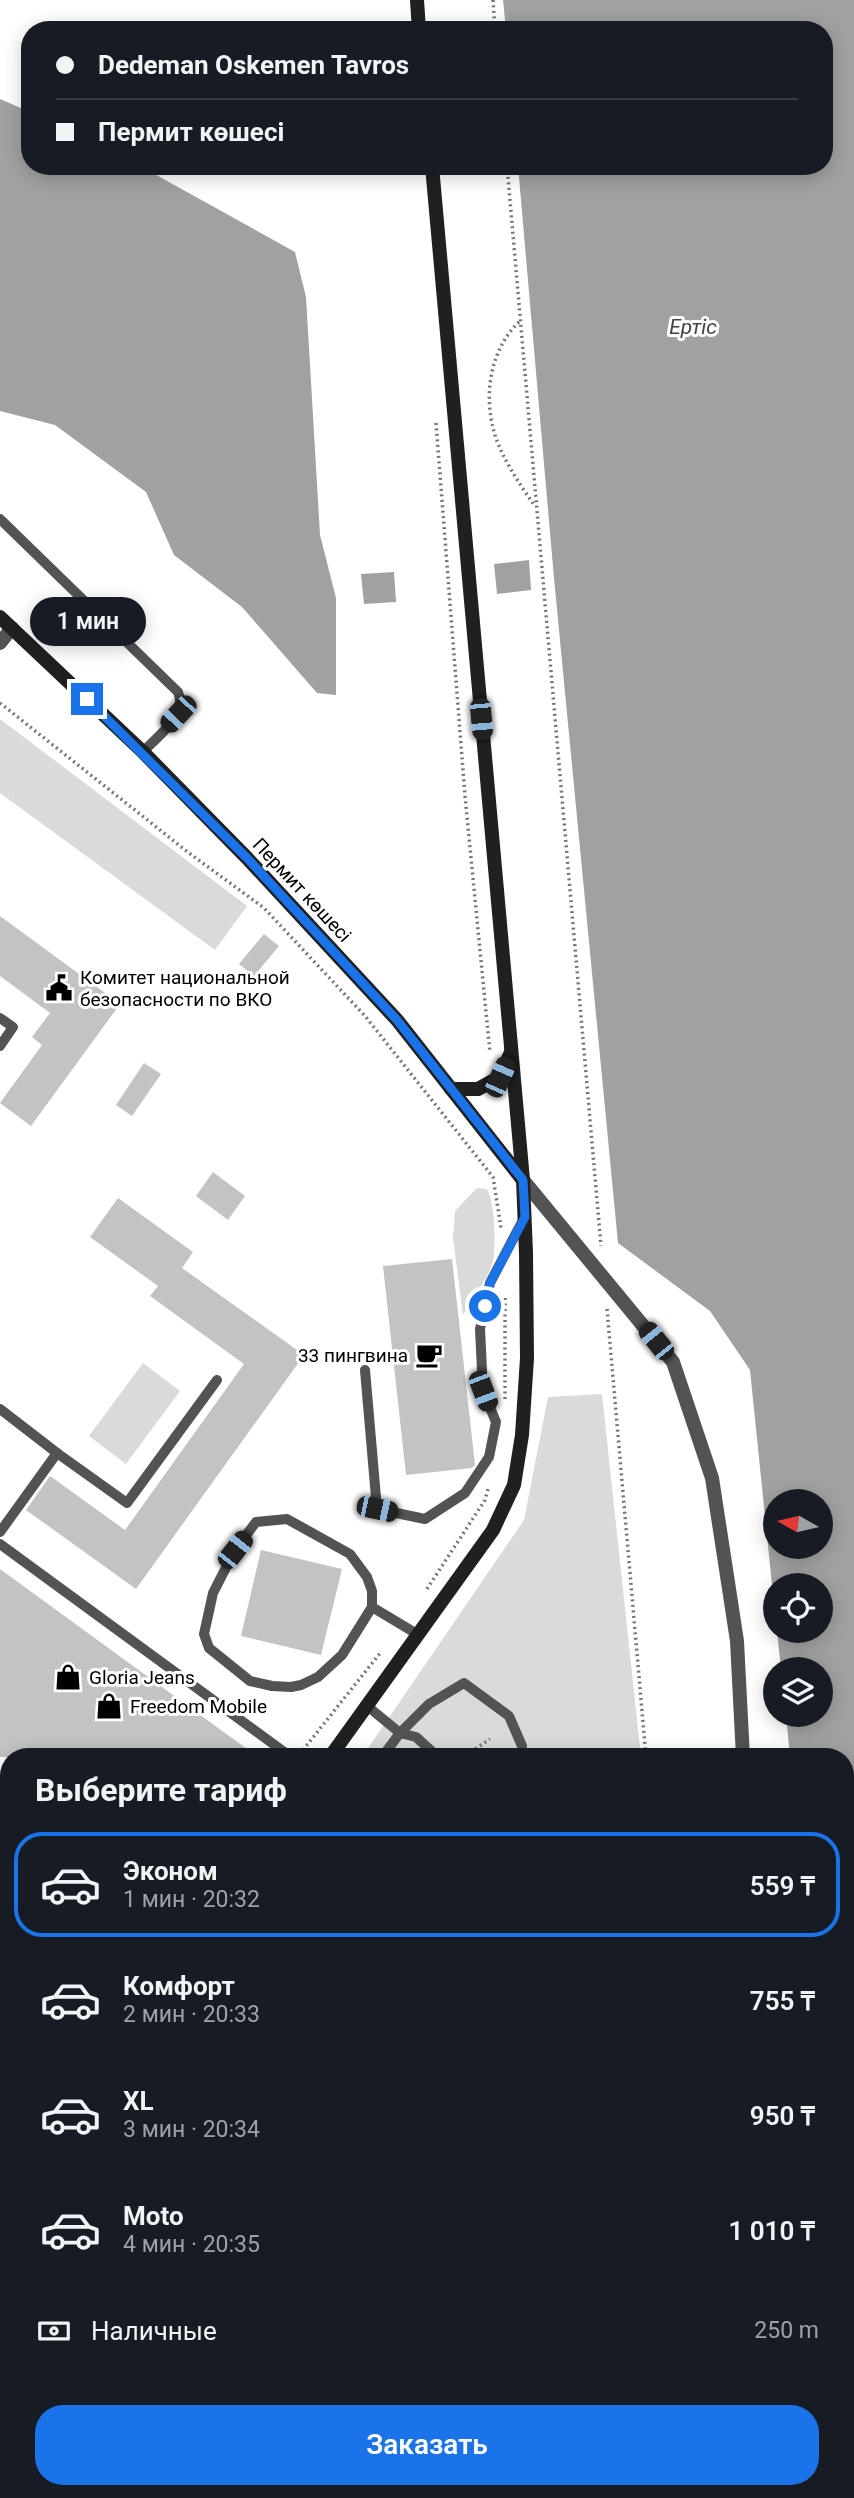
<!DOCTYPE html>
<html lang="ru">
<head>
<meta charset="utf-8">
<style>
	body { margin:0; font-family:Roboto,sans-serif; background:#20242c; color:#f1f3f6; height:100vh; display:flex; flex-direction:column; font-size:26px; white-space:nowrap }
	* { box-sizing:border-box; margin:0 }
	p { font-size:23px; color:#9ea1a6 }
	.icon { flex:none; width:38px; height:38px; fill:none; stroke:currentColor; stroke-width:2; stroke-linecap:round; stroke-linejoin:round }
	.map { position:relative; flex:1; overflow:hidden }
	.sheet { position:absolute; left:0px; top:1748px; width:854px; height:751px; display:flex; flex-direction:column; background:#171b24; border-radius:28px 28px 0 0; box-shadow:0 4px 18px #0003 }
	.sheet>* { flex:none }
	.guide { position:absolute; left:21px; top:21px; width:812px; height:154px; border-radius:28px; box-shadow:0 4px 18px #0003; display:grid; align-content:center; height:154px; padding:0 35px; background:#171b24 }
	.needle { width:46px; rotate:278deg }
	.buttons { position:absolute; left:763px; top:1489px; display:grid; gap:14px }
	.buttons a { display:grid; place-items:center; width:70px; height:70px; border-radius:50%; background:#171b24; box-shadow:0 4px 18px #0003; font-size:35px }
	.end { position:absolute; width:32px; height:32px; margin:-16px; border:9px solid #1a73e8; background:#fff; box-shadow:0 0 0 4px #fff }
	.from { border-radius:50% }
	.bubble { position:absolute; height:49px; border-radius:24px; background:#171b24; box-shadow:0 4px 18px #0003; font-size:23px; font-weight:600; line-height:49px; text-align:center }
	.car { position:absolute; width:21px; height:42px; margin:-21px -10px; border-radius:9px; box-shadow:0 0 5px 2px #0007; background:linear-gradient(#222 24%,#8ab4d8 0 40%,#222 0 76%,#8ab4d8 0 86%,#222 0) }
	.guide b { display:flex; align-items:center; gap:24px; height:66px; font-size:26px }
	.guide b+b { border-top:2px solid #363941 }
	.guide i { width:18px; height:18px; background:#f1f3f6 }
	ul { padding:0; list-style:none }
	li { display:flex; align-items:center; gap:21px; height:105px; margin:0 14px 10px; padding:0 21px; border:4px solid transparent; border-radius:28px }
	li div { flex:1 }
	li b { display:block; font-size:26px }
	li em { font-style:normal; font-weight:600 }
	li.selected { border-color:#1a73e8 }
	li>.icon { width:63px; height:63px; stroke-width:1.5 }
	h2 { padding:0 35px; font-size:32px; line-height:84px }
	.pay { display:flex; align-items:center; gap:18px; height:77px; padding:0 35px; font-size:26px }
	.pay p { margin-inline-start:auto }
	.button { display:flex; gap:14px; margin-top:auto; padding:14px 35px }
	.button a { flex:1; height:80px; border-radius:28px; background:#1a73e8; color:#fff; font-size:28px; font-weight:600; line-height:80px; text-align:center }
	.map>svg:first-child { display:block }
	.green { fill:#dadada }
	.water { fill:#a1a1a1; fill-rule:evenodd }
	.building { fill:#c3c3c3 }
	.lines { fill:none; stroke-linecap:round; stroke-linejoin:round }
	.primary-casing { stroke:#dbdbdb; stroke-width:21 }
	.path { stroke:#757575; stroke-width:3.5; stroke-dasharray:2 3.5; stroke-linecap:butt }
	.service { stroke:#535353; stroke-width:10 }
	.minor { stroke:#535353; stroke-width:14 }
	.tertiary { stroke:#535353; stroke-width:14 }
	.secondary { stroke:#202020; stroke-width:14 }
	.primary { stroke:#000; stroke-width:18 }
	.route { stroke:#1a73e8; stroke-width:9 }
	.labels { text-anchor:middle; dominant-baseline:central; stroke-width:6; stroke-linejoin:round; paint-order:stroke }
	.street-label { font-size:19px; fill:#000; stroke:#fff }
	.poi-label { font-size:19px; fill:#000; stroke:#fff; text-anchor:start }
	.water-label { font-size:21px; font-style:italic; fill:#424242; stroke:#fff }
</style>
</head>
<body>
<div class="map">
<svg width="854" height="2498" viewBox="0 0 854 2498">
	<rect width="100%" height="100%" fill="#fff"/>
	<!-- green -->
	<g class="green">
		<path d="M0,719L247,906L215,950L0,793Z"/>
		<path d="M477,1188L487,1189C495,1204 496,1244 493,1261C489,1277 472,1301 463,1315L453,1238L455,1211Z"/>
		<path d="M143,1363L180,1391L126,1464L89,1436Z"/>
		<path d="M602,1394L641,1757H362L524,1520L548,1397Z"/>
		<path d="M0,2302L9,2314V2441L0,2454Z"/>
	</g>
	<!-- water -->
	<g class="water">
		<path d="M503,0H854V2498H634L636,2490H845V1757H790L786,1715H821V1670L781,1669L777,1631H821V1586H775V1614L750,1370L710,1311L618,1243L554,578L518,166H824V30H506ZM775,1502H821V1547H775Z"/>
		<path d="M0,99L30,112V166H140L295,252L306,297L320,535L336,598V695L317,693L242,607L174,555L146,492L55,425L0,411Z"/>
		<path d="M529,560L531,590L497,594L494,564Z"/>
		<path d="M394,572L396,602L364,604L361,574Z"/>
	</g>
	<!-- building -->
	<g class="building">
		<path d="M0,916L120,1004L31,1126L0,1103L42,1045L32,1037L50,1013L0,976Z"/>
		<path d="M264,934L279,946L254,976L239,964Z"/>
		<path d="M144,1063L161,1074L132,1116L116,1105Z"/>
		<path d="M213,1172L245,1196L228,1220L196,1196Z"/>
		<path d="M118,1198L193,1252L182,1268L304,1355L136,1589L26,1510L50,1476L125,1530L244,1364L150,1296L158,1286L90,1237Z"/>
		<path d="M452,1259L475,1465L472,1468L406,1475L383,1266Z"/>
		<path d="M261,1550L342,1569L321,1655L241,1636Z"/>
		<path d="M0,1569L258,1757H0Z"/>
	</g>
	<g class="lines">
		<!-- primary casing -->
		<g class="primary-casing">
			<g id="primary">
				<path d="M0,2115H9"/>
				<path d="M0,2253L9,2259"/>
				<path d="M369,2490L397,2498"/>
				<path d="M7,2498L15,2490"/>
			</g>
		</g>
		<!-- path -->
		<g class="path">
			<path d="M493,0L495,30"/>
			<path d="M507,166L601,1246"/>
			<path d="M519,322C491,349 484,391 493,428C499,454 519,483 534,505"/>
			<path d="M436,423L465,796L490,1053"/>
			<path d="M0,703L189,853L264,908L365,1016L493,1177L501,1228"/>
			<path d="M505,1298V1399"/>
			<path d="M607,1309L646,1757"/>
			<path d="M427,1589L485,1500L488,1489"/>
			<path d="M303,1750L381,1652"/>
			<path d="M455,1757L474,1750L490,1739"/>
			<path d="M516,2498L517,2490"/>
		</g>
		<!-- service -->
		<g class="service">
			<path d="M0,519L178,692C188,716 157,736 143,752"/>
			<path d="M0,1018L13,1027L0,1046"/>
			<path d="M365,1370L377,1509L425,1519L465,1493L489,1457L496,1422L483,1391L480,1329L490,1283L523,1220"/>
			<path d="M0,1409L57,1453"/>
			<path d="M287,1519L350,1554L367,1577L372,1591V1607L342,1655L318,1677L301,1685L291,1687L272,1686L250,1681L209,1648L204,1634L213,1593L235,1550L256,1522Z"/>
			<path d="M0,1532L57,1453L127,1503L217,1380"/>
			<path d="M0,1544L291,1757"/>
			<path d="M372,1607L417,1634"/>
			<path d="M366,1705L400,1733L429,1704L464,1683L509,1716L522,1746"/>
			<path d="M382,1757L400,1733L416,1737L438,1757"/>
			<path d="M0,1984L9,1991"/>
			<path d="M0,2026L9,2033"/>
		</g>
		<!-- minor -->
		<path class="minor" d="M0,643L12,628"/>
		<!-- tertiary -->
		<g class="tertiary">
			<path d="M523,1180L673,1362L712,1478L737,1641L743,1757"/>
			<path d="M592,2498L594,2490"/>
		</g>
		<!-- secondary -->
		<g class="secondary">
			<path d="M417,0L419,30"/>
			<path d="M0,617L143,752L247,858L397,1020L522,1179"/>
			<path d="M451,1089H478L500,1077L511,1052"/>
			<path d="M330,1757L493,1530L514,1485L522,1435L527,1358L526,1253L523,1180L432,166"/>
			<path d="M0,2182L9,2176"/>
		</g>
		<!-- primary -->
		<use href="#primary" class="primary"/>
	</g>
	<g class="lines">
		<!-- route -->
		<path class="route" d="M87,699L247,858L397,1020L523,1180L525,1217L490,1283L485,1306"/>
	</g>
	<!-- icons -->
	<defs>
		<g id="civic-bare" transform="scale(2.1)"><path d="M-.6-6.5H3V-4.5H.6V-3L4-1V1h2V6H-6V1h2V-1L-.6-3ZM-1.2 2.5V6h2.4V2.5Z" fill="#000" stroke="#fff" stroke-width="2.5" paint-order="stroke"/></g>
		<g id="cafe-bare" transform="scale(2.1)"><path d="M-5.5-4.5H6V0H3Q3 3.5 0 3.5H-2.5Q-5.5 3.5-5.5 0ZM3-3.2v2h1.7v-2ZM-6 4.5H4V6H-6Z" fill="#000" stroke="#fff" stroke-width="2.5" paint-order="stroke"/></g>
		<g id="shop-bare" transform="scale(2.1)"><path d="M-5-2.5h2.3a2.7 3.5 0 0 1 5.4 0H5L5.5 6h-11ZM-1.5-2.5h3a1.5 2.3 0 0 0-3 0Z" fill="#000" stroke="#fff" stroke-width="2.5" paint-order="stroke"/></g>
	</defs>
	<g fill-rule="evenodd">
		<use href="#civic-bare" x="59" y="988"/>
		<use href="#cafe-bare" x="429" y="1355"/>
		<use href="#shop-bare" x="68" y="1677"/>
		<use href="#shop-bare" x="109" y="1706"/>
	</g>
	<g class="labels">
		<!-- street labels -->
		<g class="street-label">
			<text transform="translate(302 890) rotate(47)">Пермит көшесі</text>
		</g>
		<!-- poi labels -->
		<g class="poi-label">
			<text x="80" y="977">Комитет национальной<tspan x="80" dy="22">безопасности по ВКО</tspan></text>
			<text x="408" y="1355" text-anchor="end">33 пингвина</text>
			<text x="89" y="1677">Gloria Jeans</text>
			<text x="130" y="1706">Freedom Mobile</text>
		</g>
		<!-- water labels -->
		<g class="water-label">
			<text x="693" y="327">Ертіс</text>
		</g>
	</g>
</svg>
<div class="buttons">
<a><svg class="needle" viewBox="-14 -14 28 28"><path d="M0-13l5 13h-10z" fill="#e53935"/><path d="M0 13l5-13h-10z" fill="#9ea1a6"/></svg></a>
<a><svg class="icon" aria-label="locate" viewBox="0 0 24 24"><circle cx="12" cy="12" r="6"/><path d="M12 2v4M12 18v4M2 12h4M18 12h4"/></svg></a>
<a><svg class="icon" aria-label="layers" viewBox="0 0 24 24"><path d="M12 4l9 5-9 5-9-5zM3 14l9 5 9-5"/></svg></a>
</div>
<i class="end from" style="left:485px;top:1306px"></i>
<i class="end" style="left:87px;top:699px"></i>
<div class="bubble" style="left:30px;top:597px;width:116px">1 мин</div>
<i class="car" style="left:178px;top:714px;rotate:223deg"></i>
<i class="car" style="left:481px;top:719px;rotate:175deg"></i>
<i class="car" style="left:500px;top:1077px;rotate:24deg"></i>
<i class="car" style="left:656px;top:1341px;rotate:321deg"></i>
<i class="car" style="left:483px;top:1391px;rotate:159deg"></i>
<i class="car" style="left:377px;top:1509px;rotate:102deg"></i>
<i class="car" style="left:235px;top:1550px;rotate:38deg"></i>
<div class="guide">
<b><i class="from"></i>Dedeman Oskemen Tavros</b>
<b><i></i>Пермит көшесі</b>
</div>
<section class="sheet">
<h2>Выберите тариф</h2>
<ul>
<li class="selected"><svg class="icon" aria-label="car" viewBox="0 0 24 24"><path d="M5 17H2v-5l4-1 3-4h7l3 4 3 1v5h-3M9 17h6M6 11h13"/><circle cx="7" cy="17" r="2"/><circle cx="17" cy="17" r="2"/></svg><div><b>Эконом</b><p>1 мин · 20:32</p></div><em>559 ₸</em></li>
<li><svg class="icon" aria-label="car" viewBox="0 0 24 24"><path d="M5 17H2v-5l4-1 3-4h7l3 4 3 1v5h-3M9 17h6M6 11h13"/><circle cx="7" cy="17" r="2"/><circle cx="17" cy="17" r="2"/></svg><div><b>Комфорт</b><p>2 мин · 20:33</p></div><em>755 ₸</em></li>
<li><svg class="icon" aria-label="car" viewBox="0 0 24 24"><path d="M5 17H2v-5l4-1 3-4h7l3 4 3 1v5h-3M9 17h6M6 11h13"/><circle cx="7" cy="17" r="2"/><circle cx="17" cy="17" r="2"/></svg><div><b>XL</b><p>3 мин · 20:34</p></div><em>950 ₸</em></li>
<li><svg class="icon" aria-label="car" viewBox="0 0 24 24"><path d="M5 17H2v-5l4-1 3-4h7l3 4 3 1v5h-3M9 17h6M6 11h13"/><circle cx="7" cy="17" r="2"/><circle cx="17" cy="17" r="2"/></svg><div><b>Moto</b><p>4 мин · 20:35</p></div><em>1 010 ₸</em></li>
</ul>
<div class="pay"><svg class="icon" aria-label="cash" viewBox="0 0 24 24"><path d="M3 7h18v10H3z"/><circle cx="12" cy="12" r="2"/></svg>Наличные<p>250 m</p></div>
<div class="button"><a>Заказать</a></div>
</section>
</div>
</body>
</html>
